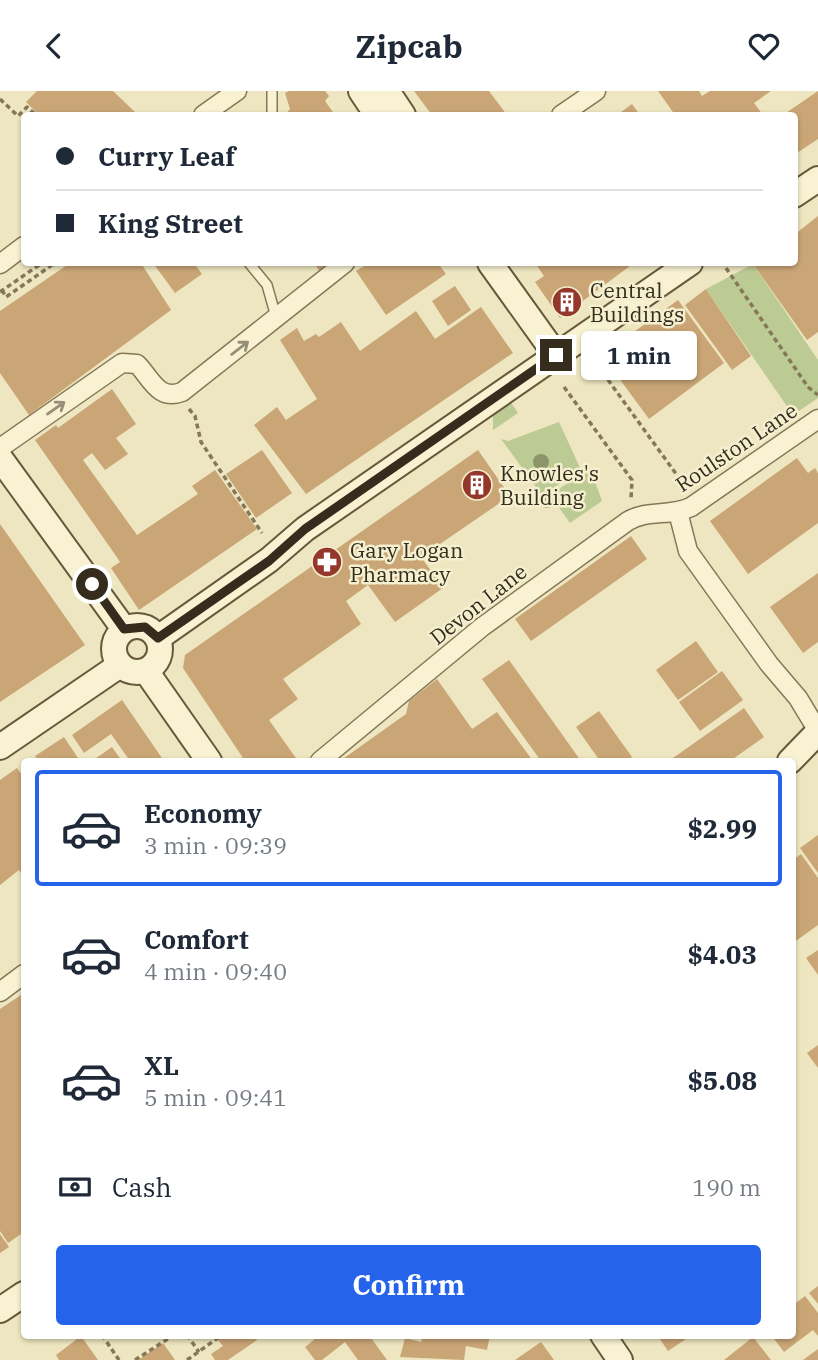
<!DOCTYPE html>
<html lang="en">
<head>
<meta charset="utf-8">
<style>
	body { margin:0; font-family:"IBM Plex Serif",serif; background:#f6f6f7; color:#1f2937; height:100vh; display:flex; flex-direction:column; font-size:26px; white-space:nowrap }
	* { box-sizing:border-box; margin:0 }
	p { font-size:23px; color:#747a83 }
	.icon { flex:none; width:38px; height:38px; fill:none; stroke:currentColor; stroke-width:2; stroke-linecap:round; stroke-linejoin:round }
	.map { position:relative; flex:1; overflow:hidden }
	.side { position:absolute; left:21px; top:667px; width:775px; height:581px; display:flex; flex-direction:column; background:#fff; border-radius:7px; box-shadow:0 2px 5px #0004 }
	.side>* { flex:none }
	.top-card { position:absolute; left:21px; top:21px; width:777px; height:154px; border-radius:7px; box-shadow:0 2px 5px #0004; display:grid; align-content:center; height:154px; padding:0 35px; background:#fff }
	.end { position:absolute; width:32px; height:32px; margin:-16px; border:9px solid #352c1d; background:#fff; box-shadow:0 0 0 4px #fff }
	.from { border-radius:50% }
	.bubble { position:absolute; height:49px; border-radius:7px; background:#fff; box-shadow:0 2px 5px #0004; font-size:23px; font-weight:800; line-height:49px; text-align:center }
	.top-card b { display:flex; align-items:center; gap:24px; height:66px; font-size:26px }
	.top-card b+b { border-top:2px solid #e0e1e3 }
	.top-card i { width:18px; height:18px; background:#1f2937 }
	ul { padding:12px 0 0; list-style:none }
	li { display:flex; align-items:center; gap:21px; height:116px; margin:0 14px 10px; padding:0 21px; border:4px solid transparent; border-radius:7px }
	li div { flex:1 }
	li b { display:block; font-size:26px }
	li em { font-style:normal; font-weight:800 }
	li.active { border-color:#2563eb }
	li>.icon { width:63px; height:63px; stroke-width:1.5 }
	.pay { display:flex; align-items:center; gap:18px; height:77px; padding:0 35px; font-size:26px }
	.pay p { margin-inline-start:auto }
	.primary-button { display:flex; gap:14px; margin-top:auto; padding:14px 35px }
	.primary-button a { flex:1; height:80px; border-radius:7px; background:#2563eb; color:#fff; font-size:28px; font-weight:800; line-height:80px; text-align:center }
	header { display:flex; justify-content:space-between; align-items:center; height:91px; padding:0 35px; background:#fff; font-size:32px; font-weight:800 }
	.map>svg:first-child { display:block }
	.green { fill:#bcca94 }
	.building { fill:#caa676 }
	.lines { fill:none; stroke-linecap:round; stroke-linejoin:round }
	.lane-casing { stroke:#857758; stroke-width:12 }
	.street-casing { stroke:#857758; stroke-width:21 }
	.secondary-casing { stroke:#67583c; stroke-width:28 }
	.path { stroke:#857758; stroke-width:3.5; stroke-dasharray:5 3.5; stroke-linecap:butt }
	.lane { stroke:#f8f2d3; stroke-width:9 }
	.street { stroke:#f8f2d3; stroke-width:18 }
	.secondary { stroke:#f8f2d3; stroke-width:24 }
	.tree { fill:#8d946a }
	.oneway { stroke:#968f78 }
	.route { stroke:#352c1d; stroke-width:9 }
	.labels { text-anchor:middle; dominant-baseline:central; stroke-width:5; stroke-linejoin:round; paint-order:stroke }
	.poi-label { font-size:21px; fill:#352c1d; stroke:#f4efcf; text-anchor:start }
	.street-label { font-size:21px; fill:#352c1d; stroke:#f4efcf }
</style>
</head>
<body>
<header><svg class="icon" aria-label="back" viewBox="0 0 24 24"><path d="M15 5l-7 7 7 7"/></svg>Zipcab<svg class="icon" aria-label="heart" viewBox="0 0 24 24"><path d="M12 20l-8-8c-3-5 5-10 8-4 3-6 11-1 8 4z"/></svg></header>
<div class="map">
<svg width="818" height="1269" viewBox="0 0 818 1269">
	<rect width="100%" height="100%" fill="#ede6c0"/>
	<!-- green -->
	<g class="green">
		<path d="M753,173L818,269V307L793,324L706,198Z"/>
		<path d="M510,310L518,322L493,339V322Z"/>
		<path d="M559,331L581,379L542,404L501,348L508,350Z"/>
		<path d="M590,377L602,410L570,432L550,404Z"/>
	</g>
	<!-- building -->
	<g class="building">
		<path d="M37,0H113L136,22L39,24L26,11Z"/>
		<path d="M289,0H325L329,5L325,10L335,24H285L290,18L285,2Z"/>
		<path d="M414,0H489L507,24H432Z"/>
		<path d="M658,0H699L702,5L710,0H771L754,12L763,24H675Z"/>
		<path d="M818,0V48L797,62L794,58V24H783Z"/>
		<path d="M632,13L640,24H617Z"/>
		<path d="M818,125V241L807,249L753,173L794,172V144Z"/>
		<path d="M70,172H141L171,219L29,324L0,282V220Z"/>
		<path d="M153,172H194L202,183L175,202Z"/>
		<path d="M314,172H333L320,181Z"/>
		<path d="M369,172H438L446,183L386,224L356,180Z"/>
		<path d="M535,172H634L560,227L535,191L544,185Z"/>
		<path d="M455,195L471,219L448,235L432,210Z"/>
		<path d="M706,198L751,265L732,279L685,214Z"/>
		<path d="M678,209L724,272L649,328L602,264Z"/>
		<path d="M481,216L513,262L306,403L254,334L277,316L286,329L317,308L280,249L297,237L304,250L316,243L319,246L341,231L360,260L416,220L435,248Z"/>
		<path d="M112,298L136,333L116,347L128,363L105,379L92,362L83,369L137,444L198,403L192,395L215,379L257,438L139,519L111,477L120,471L114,462L35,349L56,334L58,337Z"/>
		<path d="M262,359L292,402L256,427L226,383Z"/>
		<path d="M478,359L510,405L421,466L443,497L395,531L368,494L346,510L361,533L283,588L298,608L269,629L298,670H245L183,577L185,564Z"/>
		<path d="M797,367L808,382L815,377L818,382V432L748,483L710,430Z"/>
		<path d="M0,433L85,554L0,611Z"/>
		<path d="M631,445L647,468L531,550L515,528Z"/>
		<path d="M818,482V551L803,562L770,516Z"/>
		<path d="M696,550L718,581L678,609L656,579Z"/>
		<path d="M509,569L581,670H541L482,588Z"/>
		<path d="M722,580L743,609L700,640L679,611Z"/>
		<path d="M437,588L472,638L497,621L533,670H340L406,623L409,610Z"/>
		<path d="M122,609L164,670H130L111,643L84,662L72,644Z"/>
		<path d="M744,617L764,646L730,670H675L673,667Z"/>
		<path d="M599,620L632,666L625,670H600L576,636Z"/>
		<path d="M64,646L80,670H39L35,665Z"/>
		<path d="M112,656L122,670H92Z"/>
		<path d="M17,677L24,687V787L19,779L0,794V689Z"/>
		<path d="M818,744V782L800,757Z"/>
		<path d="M801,763L818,787V834L793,852V769Z"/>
		<path d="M818,859V884L806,867Z"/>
		<path d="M24,902V1141L8,1152L0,1140V918Z"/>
		<path d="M818,954V977L807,962Z"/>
		<path d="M0,1143L9,1156L0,1162Z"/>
		<path d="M818,1195V1213L809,1202Z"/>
		<path d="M805,1205L818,1222V1245L813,1239L784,1261L771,1244H793V1214Z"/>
		<path d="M222,1244H254L257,1249L228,1269H215L211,1263L223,1255L218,1249Z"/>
		<path d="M320,1244H369L387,1269H358L345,1251L322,1269H315L305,1256Z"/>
		<path d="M417,1244H490L487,1259L466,1255L464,1269L400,1266L405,1247L421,1251L422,1247Z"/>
		<path d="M657,1244H692L668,1260Z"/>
		<path d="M81,1245L98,1269H59L56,1264Z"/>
		<path d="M753,1246L771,1269H724Z"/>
		<path d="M541,1251L554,1269H515Z"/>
		<path d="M163,1252L175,1269H138Z"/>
		<path d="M818,1258V1269H803Z"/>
	</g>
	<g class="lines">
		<!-- lane casing -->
		<g class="lane-casing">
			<g id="lane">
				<path d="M272,24V0"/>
				<path d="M249,172L267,194L276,226"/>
			</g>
		</g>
		<!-- street casing -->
		<g class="street-casing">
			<g id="street">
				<path d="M203,24L237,0"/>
				<path d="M561,24L596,0"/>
				<path d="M0,173L24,155"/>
				<path d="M0,357L122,272L137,273C151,287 158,310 182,301L345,172"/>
				<path d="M678,421L688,460L769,573L798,607L818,640"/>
				<path d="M320,670L482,536L628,430C648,418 670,426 691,416L818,328"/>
				<path d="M0,901L24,883"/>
			</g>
		</g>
		<!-- secondary casing -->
		<g class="secondary-casing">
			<g id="secondary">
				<path d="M361,0L377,24"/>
				<path d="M387,0L403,24"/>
				<path d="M794,104L818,88"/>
				<path d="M490,172L556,264"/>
				<path d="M0,367L124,538"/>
				<circle cx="137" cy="558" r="23"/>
				<path d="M158,547L269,469L305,438L690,172"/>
				<path d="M146,580L209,670"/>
				<path d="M0,656L120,574"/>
				<path d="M790,670L818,641"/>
				<path d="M0,1219L24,1203"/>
				<path d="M603,1244L620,1269"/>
			</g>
		</g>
		<!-- path -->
		<g class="path">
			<path d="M0,8L18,25L27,16L36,24"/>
			<path d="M726,177L808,296L818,304"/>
			<path d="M2,199L6,206L55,172"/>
			<path d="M0,201L42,172"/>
			<path d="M598,275L687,398"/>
			<path d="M564,296L632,389L631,408"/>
			<path d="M189,318L195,325L201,351L262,442"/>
			<path d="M102,1244L119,1269"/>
			<path d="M187,1244L199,1261"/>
			<path d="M135,1269L174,1244"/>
			<path d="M187,1269L222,1244"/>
		</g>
		<!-- lane -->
		<use href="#lane" class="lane"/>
		<!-- street -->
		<use href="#street" class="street"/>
		<!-- secondary -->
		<use href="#secondary" class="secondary"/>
	</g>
	<!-- trees -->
	<g class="tree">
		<circle cx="541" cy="371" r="8"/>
		<circle cx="547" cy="409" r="8"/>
	</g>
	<!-- one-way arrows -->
	<defs><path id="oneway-shaft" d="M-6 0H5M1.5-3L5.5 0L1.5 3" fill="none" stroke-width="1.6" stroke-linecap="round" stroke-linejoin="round" transform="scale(1.75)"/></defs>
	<g class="oneway">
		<use href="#oneway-shaft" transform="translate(240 257) rotate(-38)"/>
		<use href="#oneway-shaft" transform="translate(56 317) rotate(-35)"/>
	</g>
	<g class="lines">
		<!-- route -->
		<path class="route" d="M92,493L124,538L145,536L158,547L269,470L305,438L556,264"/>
	</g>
	<!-- icons -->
	<defs>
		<g id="building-disc" transform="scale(1.575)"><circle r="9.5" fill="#93382a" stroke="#f4efcf"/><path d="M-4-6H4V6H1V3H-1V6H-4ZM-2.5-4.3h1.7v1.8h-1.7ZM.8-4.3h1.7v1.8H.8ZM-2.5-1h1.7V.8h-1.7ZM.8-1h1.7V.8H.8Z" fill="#fff"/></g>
		<g id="pharmacy-disc" transform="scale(1.575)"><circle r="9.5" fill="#93382a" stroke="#f4efcf"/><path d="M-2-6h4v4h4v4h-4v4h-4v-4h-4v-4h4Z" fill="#fff"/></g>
	</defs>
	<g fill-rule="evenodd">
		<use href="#building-disc" x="567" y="211"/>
		<use href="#building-disc" x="477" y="394"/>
		<use href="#pharmacy-disc" x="327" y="471"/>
	</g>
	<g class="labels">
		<!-- poi labels -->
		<g class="poi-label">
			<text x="590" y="199">Central<tspan x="590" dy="24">Buildings</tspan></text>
			<text x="500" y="382">Knowles's<tspan x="500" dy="24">Building</tspan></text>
			<text x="350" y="459">Gary Logan<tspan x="350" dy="24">Pharmacy</tspan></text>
		</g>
		<!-- street labels -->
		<g class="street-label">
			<text transform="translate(736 356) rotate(-34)">Roulston Lane</text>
			<text transform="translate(478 513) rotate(-38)">Devon Lane</text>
		</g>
	</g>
</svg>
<i class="end from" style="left:92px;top:493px"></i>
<i class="end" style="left:556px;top:264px"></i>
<div class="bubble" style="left:581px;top:240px;width:116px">1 min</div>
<div class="top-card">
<b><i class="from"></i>Curry Leaf</b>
<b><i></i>King Street</b>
</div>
<section class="side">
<ul>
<li class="active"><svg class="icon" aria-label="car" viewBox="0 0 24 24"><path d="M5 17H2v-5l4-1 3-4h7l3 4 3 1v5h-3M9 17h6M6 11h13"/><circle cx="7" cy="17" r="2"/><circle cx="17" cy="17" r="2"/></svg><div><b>Economy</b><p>3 min · 09:39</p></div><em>$2.99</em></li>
<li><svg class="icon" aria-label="car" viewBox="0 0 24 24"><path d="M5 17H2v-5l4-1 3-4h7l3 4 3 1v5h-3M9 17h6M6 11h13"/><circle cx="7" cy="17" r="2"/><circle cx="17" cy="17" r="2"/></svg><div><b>Comfort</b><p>4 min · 09:40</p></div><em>$4.03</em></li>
<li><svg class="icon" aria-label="car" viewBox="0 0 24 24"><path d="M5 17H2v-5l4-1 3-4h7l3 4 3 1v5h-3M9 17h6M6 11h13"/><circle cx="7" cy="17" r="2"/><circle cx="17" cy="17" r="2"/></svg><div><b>XL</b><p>5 min · 09:41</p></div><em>$5.08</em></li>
</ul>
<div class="pay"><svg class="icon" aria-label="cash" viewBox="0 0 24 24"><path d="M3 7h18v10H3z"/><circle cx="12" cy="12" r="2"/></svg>Cash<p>190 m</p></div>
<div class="primary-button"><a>Confirm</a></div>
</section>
</div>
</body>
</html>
